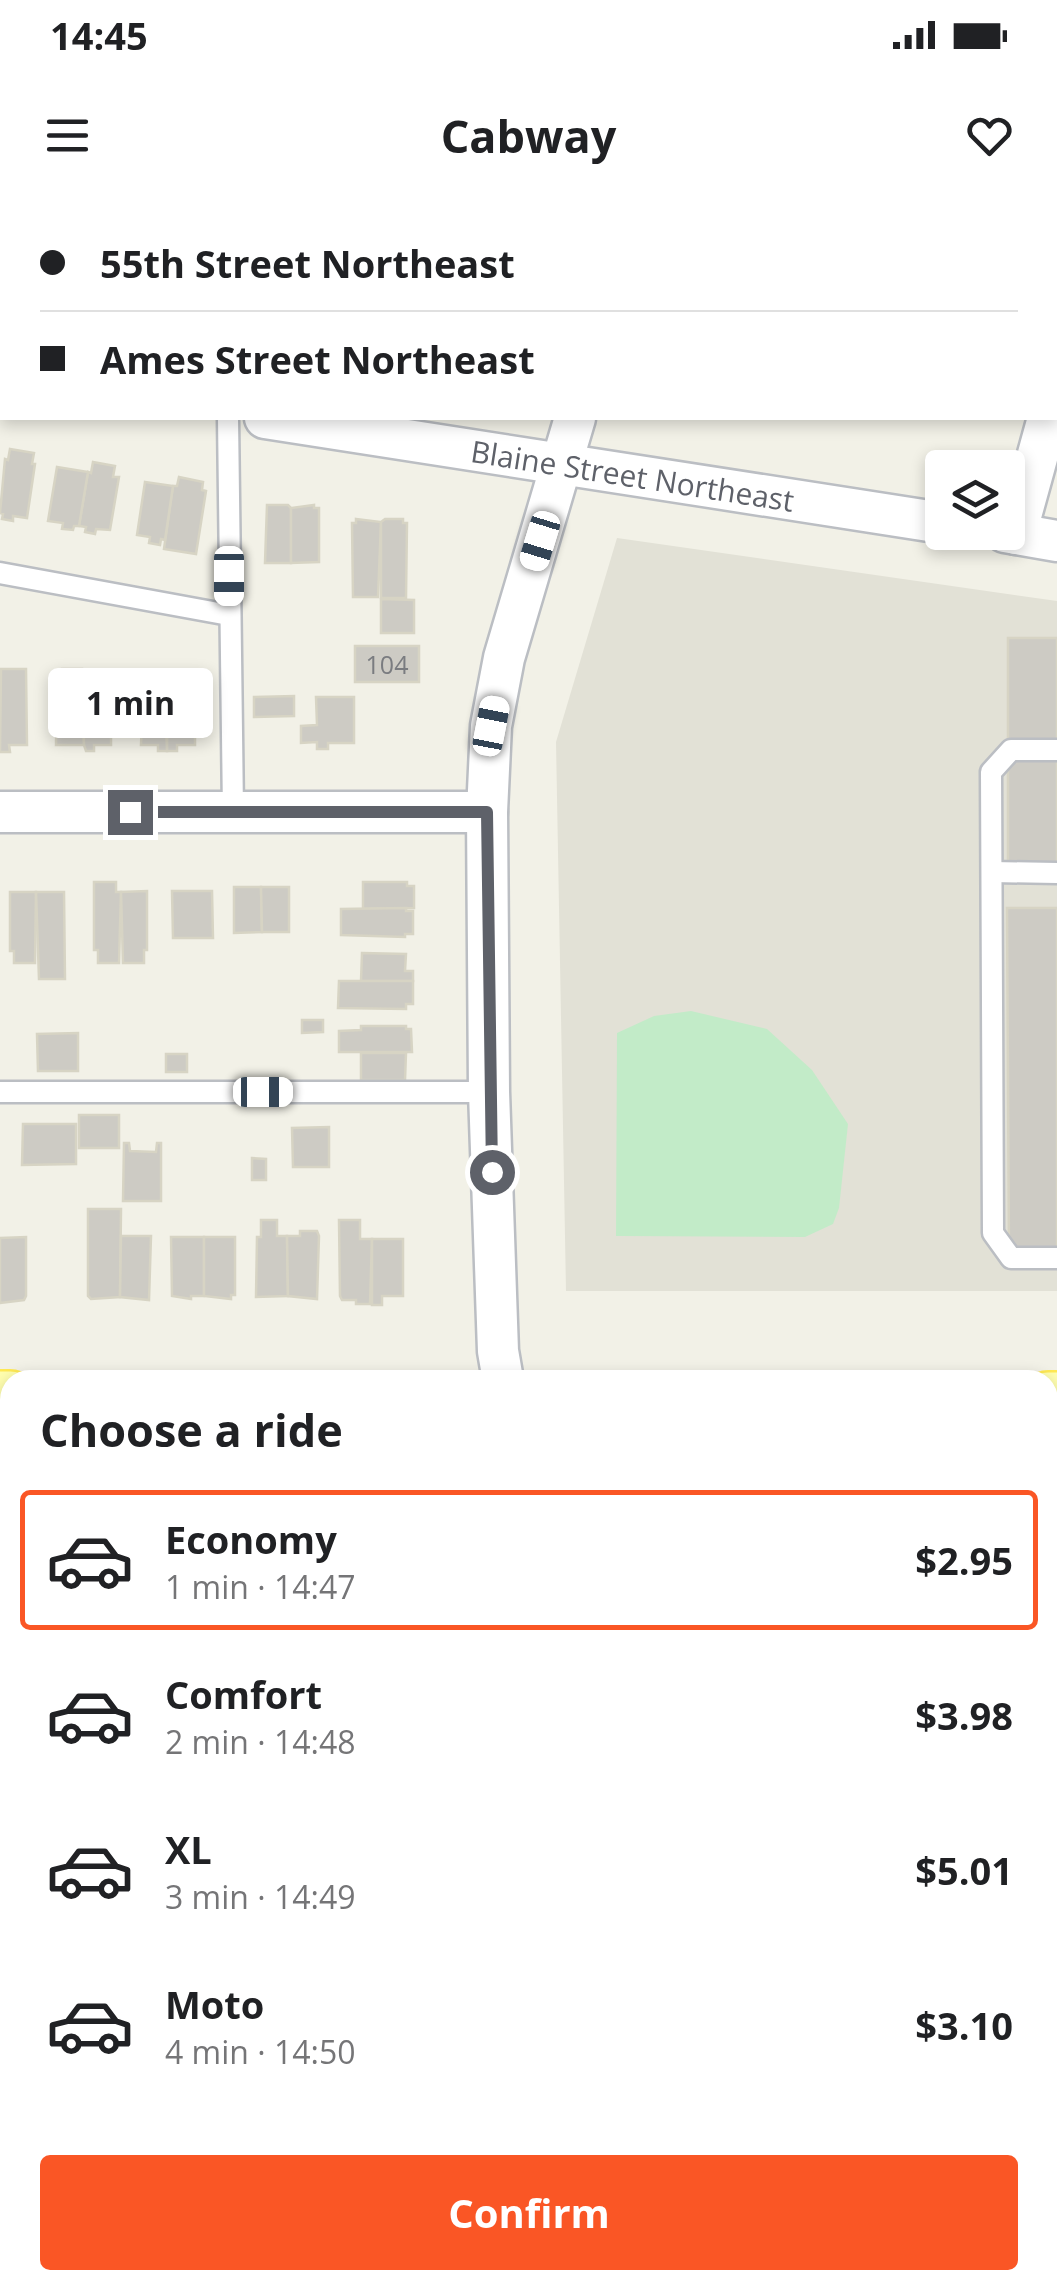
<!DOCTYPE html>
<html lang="en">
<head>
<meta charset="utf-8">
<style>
	body { margin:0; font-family:"Open Sans",sans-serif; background:#f2f2f2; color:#202124; height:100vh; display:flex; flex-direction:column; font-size:38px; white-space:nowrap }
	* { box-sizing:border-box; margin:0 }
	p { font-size:32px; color:#757577 }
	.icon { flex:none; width:55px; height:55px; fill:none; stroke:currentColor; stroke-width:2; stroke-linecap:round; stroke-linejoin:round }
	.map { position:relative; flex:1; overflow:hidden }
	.drawer { position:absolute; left:0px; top:1170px; width:1058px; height:920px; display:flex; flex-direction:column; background:#fff; border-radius:30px 30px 0 0; box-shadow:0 5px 15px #0003 }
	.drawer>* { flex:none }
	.banner { position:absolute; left:0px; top:0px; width:1058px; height:220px; box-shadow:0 5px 15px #0003; display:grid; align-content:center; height:220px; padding:0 40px; background:#fff }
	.buttons { position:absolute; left:925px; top:250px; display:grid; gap:20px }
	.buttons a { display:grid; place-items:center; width:100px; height:100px; border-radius:10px; background:#fff; box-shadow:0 5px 15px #0003; font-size:50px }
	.end { position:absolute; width:45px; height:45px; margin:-22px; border:12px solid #5e6169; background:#fff; box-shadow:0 0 0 5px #fff }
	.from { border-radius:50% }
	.bubble { position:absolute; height:70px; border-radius:10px; background:#fff; box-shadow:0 5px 15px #0003; font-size:32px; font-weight:700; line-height:70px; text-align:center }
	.car { position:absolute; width:30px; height:60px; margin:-30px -15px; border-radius:12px; box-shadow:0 0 8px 2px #0007; background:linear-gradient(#fff 24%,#345 0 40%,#fff 0 76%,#345 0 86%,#fff 0) }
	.banner b { display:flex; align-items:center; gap:35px; height:95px; font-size:38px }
	.banner b+b { border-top:2px solid #e0e0e0 }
	.banner i { width:25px; height:25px; background:#202124 }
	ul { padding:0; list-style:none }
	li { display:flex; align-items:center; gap:30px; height:140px; margin:0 20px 15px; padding:0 20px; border:5px solid transparent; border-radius:10px }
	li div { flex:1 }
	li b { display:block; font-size:38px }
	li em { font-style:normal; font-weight:700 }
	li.on { border-color:#fa5625 }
	li>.icon { width:90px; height:90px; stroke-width:1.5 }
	h2 { padding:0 40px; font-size:45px; line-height:120px }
	.primary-button { display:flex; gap:20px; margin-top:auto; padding:20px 40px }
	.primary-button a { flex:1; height:115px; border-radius:10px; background:#fa5625; color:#fff; font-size:40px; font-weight:700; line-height:115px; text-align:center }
	.status { display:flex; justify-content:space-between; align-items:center; height:70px; padding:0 50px; background:#fff; direction:ltr }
	.status svg { height:28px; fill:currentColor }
	header { display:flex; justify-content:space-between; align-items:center; height:130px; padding:0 40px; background:#fff; font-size:45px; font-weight:700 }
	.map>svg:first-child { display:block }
	.education { fill:#e2e1d6 }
	.green { fill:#c2ebc8 }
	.building { fill:#cdcbc4; stroke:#d7d4c4; stroke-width:2.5 }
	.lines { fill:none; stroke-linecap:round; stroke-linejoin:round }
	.lane-casing { stroke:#bbbec3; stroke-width:25 }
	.street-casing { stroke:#bbbec3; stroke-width:45 }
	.primary-casing { stroke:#ffe953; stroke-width:60 }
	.lane { stroke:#fff; stroke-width:20 }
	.street { stroke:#fff; stroke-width:40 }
	.primary { stroke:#fffeaf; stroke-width:55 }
	.route { stroke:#5e6169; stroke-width:12 }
	.labels { text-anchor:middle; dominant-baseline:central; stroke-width:8; stroke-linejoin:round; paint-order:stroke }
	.number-label { font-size:25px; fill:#7a7c80 }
	.street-label { font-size:30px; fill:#5e6169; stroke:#fff }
</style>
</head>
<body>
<div class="status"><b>14:45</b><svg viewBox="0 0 49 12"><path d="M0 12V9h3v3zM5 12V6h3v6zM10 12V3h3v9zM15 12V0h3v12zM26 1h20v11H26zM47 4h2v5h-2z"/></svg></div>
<header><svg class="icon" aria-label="menu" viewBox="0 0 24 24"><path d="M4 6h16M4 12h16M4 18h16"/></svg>Cabway<svg class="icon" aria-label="heart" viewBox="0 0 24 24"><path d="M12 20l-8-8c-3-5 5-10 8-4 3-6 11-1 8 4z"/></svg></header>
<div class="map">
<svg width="1057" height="2090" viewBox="0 0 1057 2090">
	<rect width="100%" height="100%" fill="#f2f1e7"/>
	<!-- education -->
	<path class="education" d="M617,338L1057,401V1091H566L556,542Z"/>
	<!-- green -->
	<path class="green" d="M691,811L767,829L812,870L848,924L839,1008L833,1024L805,1037L616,1036L617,833L654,816Z"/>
	<!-- building -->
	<g class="building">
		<path d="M10,249L34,253L32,264H35L27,318L13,316V321L2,319L3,314L0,313L5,259L8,260Z"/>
		<path d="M93,262L115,266L113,277H119L110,330L96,329L95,334L85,332L86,327L79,326L88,272L91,273Z"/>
		<path d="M57,267L88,272L79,326H74L73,330L62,329L63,323L48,321Z"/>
		<path d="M179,277L203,282L202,290L206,291L196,354L164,349L173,286H177Z"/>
		<path d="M145,282L173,286L165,340L161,339L160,345L149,343L150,337L137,335Z"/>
		<path d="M267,305H288L291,308V363H265Z"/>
		<path d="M314,305V308H319V362L291,363V308Z"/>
		<path d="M356,319L381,322L378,397H353L352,323H356Z"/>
		<path d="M385,319H403V323H407L406,398H381V322Z"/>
		<path d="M381,399L414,400V433H381Z"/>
		<rect x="1008" y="438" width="49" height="225"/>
		<rect x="355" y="446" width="64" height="36"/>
		<path d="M1,469H26L27,545H9L10,552H0Z"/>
		<path d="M62,469H82L84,545H56L57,485H62Z"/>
		<path d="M168,472H190V487H195V545H177V551H167Z"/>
		<path d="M144,473H164L167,551H158V545H141Z"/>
		<path d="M83,486H111V545H94V551H86L84,545Z"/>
		<path d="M294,496V516L254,517V497Z"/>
		<path d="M316,497H354V543H328V549H317V542L301,543V526L317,525Z"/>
		<path d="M94,682H116V692H121L119,763H98V750H94Z"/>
		<path d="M363,682H407V686H414V708L363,709Z"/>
		<path d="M234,687H261L262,732L234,733Z"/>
		<path d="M261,687H289V732H262Z"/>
		<path d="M147,691V750H144V763H123L121,692Z"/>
		<path d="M172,691H212L213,738H173Z"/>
		<path d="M10,692H36L35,763H14V751H10Z"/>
		<path d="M36,692H64L65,779H39Z"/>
		<path d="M406,708V711H413V734H405V737L341,735V709Z"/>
		<path d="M1007,708H1057V1055H1009Z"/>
		<path d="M362,753L406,754L405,771H413V781H361Z"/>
		<path d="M339,781H413V804H406V809L338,808Z"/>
		<path d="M302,820H323V832L302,833Z"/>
		<path d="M361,826H406V829H411L412,852H339V831L361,830Z"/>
		<path d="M78,833V871H38L37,834Z"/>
		<path d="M361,853H406L405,880H361Z"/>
		<rect x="166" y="854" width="21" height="18"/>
		<rect x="79" y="915" width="40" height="33"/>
		<path d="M23,924H76V964L22,965Z"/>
		<path d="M329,927V967H293L292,928Z"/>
		<path d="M124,943H129L130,951L156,952L157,943H161V1001H123Z"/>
		<path d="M252,958L266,959V980H252Z"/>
		<path d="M88,1009H121L120,1097L91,1099L88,1096Z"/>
		<path d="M261,1020H277V1036H287L288,1096L256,1097L257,1037H261Z"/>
		<path d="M339,1020H360V1039H372L370,1104H356V1100H342L340,1096Z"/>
		<path d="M300,1031H317L319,1036L317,1099L288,1096L287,1036H300Z"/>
		<path d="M121,1036H151L149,1100L120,1097Z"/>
		<path d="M26,1037V1096L24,1100L0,1103V1038Z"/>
		<path d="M171,1037H204V1096H191V1099L172,1096Z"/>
		<path d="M204,1037H235V1095H231V1099L204,1096Z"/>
		<path d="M372,1039H403V1096H382V1105H372Z"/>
		<rect x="1048" y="1374" width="9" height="94"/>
		<path d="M9,1676L10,1701L0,1706V1678Z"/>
		<path d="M4,1705V1708L10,1706V1736L0,1738V1706Z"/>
		<path d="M10,1758V1790L0,1792V1760Z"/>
		<path d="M10,1790V1821L0,1823V1792Z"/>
		<path d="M10,1846V1875L0,1877V1848Z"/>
		<path d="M10,1875V1907L0,1909V1877Z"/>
		<path d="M10,1929V1961L0,1963V1931Z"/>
	</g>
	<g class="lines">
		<!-- lane casing -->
		<g class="lane-casing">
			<g id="lane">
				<path d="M228,218L233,612"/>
				<path d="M0,373L229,415"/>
				<path d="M1057,550H1011L991,572L993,1033L1011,1058H1057"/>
				<path d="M992,672L1057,673"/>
				<path d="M0,892H489"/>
				<path d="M0,1570H10"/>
				<path d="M1048,1571H1057"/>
				<path d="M1048,1646H1057"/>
				<path d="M420,2080L422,2090"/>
				<path d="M947,2080L948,2090"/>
			</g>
		</g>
		<!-- street casing -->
		<g class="street-casing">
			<g id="street">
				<path d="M40,2L41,0"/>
				<path d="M634,2L635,0"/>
				<path d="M0,148L2,139"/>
				<path d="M0,176L2,177"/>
				<path id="s1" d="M265,218L942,323"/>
				<path d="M1005,332L1057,341"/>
				<path d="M1016,334L1048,218"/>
				<path d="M0,612H487"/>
				<path d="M503,1180L498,1151L489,892L487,612L491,526L504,458L575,218"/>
				<path d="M172,2080L174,2090"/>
				<path d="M679,2080L681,2090"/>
			</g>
		</g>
		<!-- primary casing -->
		<g class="primary-casing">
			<g id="primary">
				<path d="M0,1199H10"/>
				<path d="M1048,1200H1057"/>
				<path d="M0,1274H10"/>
				<path d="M1048,1275H1057"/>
			</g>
		</g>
		<!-- lane -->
		<use href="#lane" class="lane"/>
		<!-- street -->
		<use href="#street" class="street"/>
		<!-- primary -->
		<use href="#primary" class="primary"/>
	</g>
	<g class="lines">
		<!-- route -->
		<path class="route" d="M130,612H487L492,972"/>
	</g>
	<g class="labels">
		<!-- number labels -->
		<g class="number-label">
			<text x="387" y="464">104</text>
		</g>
		<!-- street labels -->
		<g class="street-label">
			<text stroke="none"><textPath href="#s1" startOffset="372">Blaine Street Northeast</textPath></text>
		</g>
	</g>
</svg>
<div class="buttons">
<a><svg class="icon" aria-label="layers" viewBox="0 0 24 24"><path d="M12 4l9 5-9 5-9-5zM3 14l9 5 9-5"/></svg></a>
</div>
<i class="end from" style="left:492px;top:972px"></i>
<i class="end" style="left:130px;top:612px"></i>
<div class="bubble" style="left:48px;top:468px;width:165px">1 min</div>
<i class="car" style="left:540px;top:341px;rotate:197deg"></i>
<i class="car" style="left:229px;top:376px;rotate:180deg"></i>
<i class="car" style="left:491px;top:526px;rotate:11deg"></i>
<i class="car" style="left:263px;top:892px;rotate:90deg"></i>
<div class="banner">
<b><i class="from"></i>55th Street Northeast</b>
<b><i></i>Ames Street Northeast</b>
</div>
<section class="drawer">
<h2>Choose a ride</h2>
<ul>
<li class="on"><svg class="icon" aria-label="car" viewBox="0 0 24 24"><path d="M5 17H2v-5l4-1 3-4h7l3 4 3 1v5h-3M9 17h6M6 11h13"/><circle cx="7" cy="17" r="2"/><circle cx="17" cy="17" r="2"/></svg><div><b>Economy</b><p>1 min · 14:47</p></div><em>$2.95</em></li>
<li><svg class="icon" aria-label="car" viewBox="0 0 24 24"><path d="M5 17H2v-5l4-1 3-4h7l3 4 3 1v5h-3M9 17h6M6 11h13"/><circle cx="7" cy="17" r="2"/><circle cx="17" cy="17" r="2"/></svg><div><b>Comfort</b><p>2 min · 14:48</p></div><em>$3.98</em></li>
<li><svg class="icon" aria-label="car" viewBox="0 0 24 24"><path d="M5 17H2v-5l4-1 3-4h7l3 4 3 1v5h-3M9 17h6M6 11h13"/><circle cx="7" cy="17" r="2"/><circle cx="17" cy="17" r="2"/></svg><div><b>XL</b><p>3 min · 14:49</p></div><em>$5.01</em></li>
<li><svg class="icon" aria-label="car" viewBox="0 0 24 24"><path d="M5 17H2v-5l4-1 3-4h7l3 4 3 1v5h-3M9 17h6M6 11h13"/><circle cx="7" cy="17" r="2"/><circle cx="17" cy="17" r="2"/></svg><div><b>Moto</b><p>4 min · 14:50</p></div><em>$3.10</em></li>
</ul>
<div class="primary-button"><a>Confirm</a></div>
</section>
</div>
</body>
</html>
